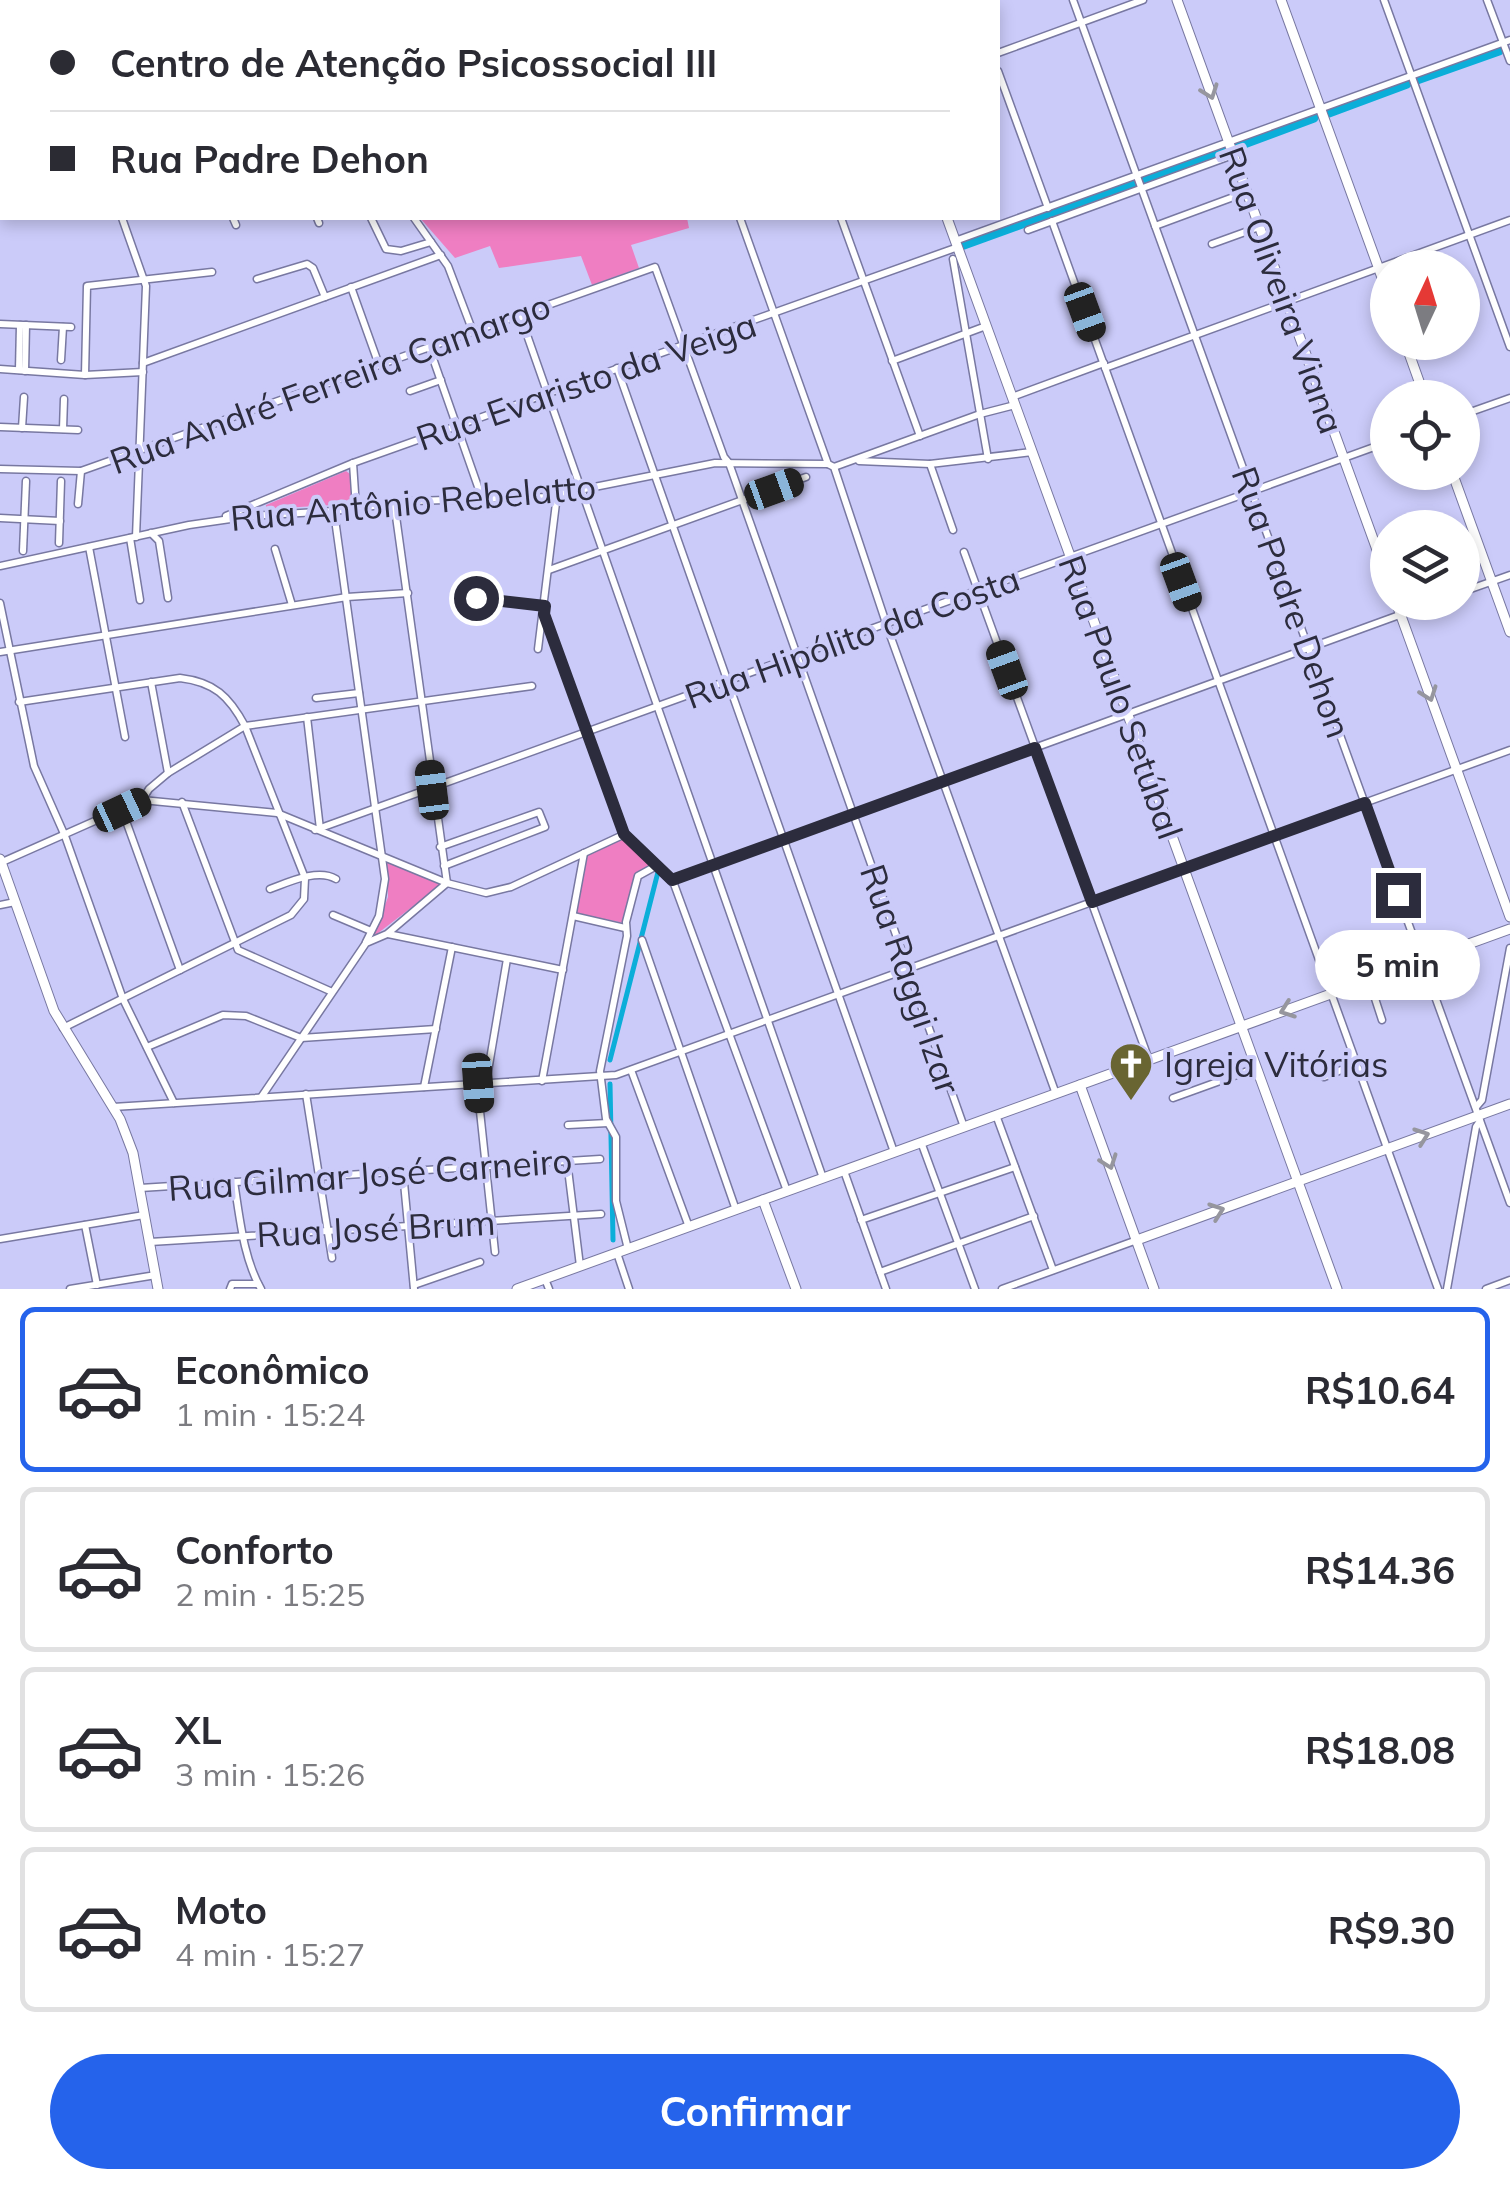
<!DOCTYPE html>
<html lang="pt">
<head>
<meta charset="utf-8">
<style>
	body { margin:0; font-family:Mulish,sans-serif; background:#f7f7f7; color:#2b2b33; height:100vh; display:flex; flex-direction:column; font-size:38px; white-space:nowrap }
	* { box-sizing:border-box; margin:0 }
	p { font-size:32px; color:#7c7c81 }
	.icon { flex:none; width:55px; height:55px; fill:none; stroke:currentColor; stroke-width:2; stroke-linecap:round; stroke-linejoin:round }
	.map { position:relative; height:1289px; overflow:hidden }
	.drawer { display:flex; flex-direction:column; background:#fff; flex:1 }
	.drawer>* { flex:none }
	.banner { position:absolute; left:0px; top:0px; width:1000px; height:220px; box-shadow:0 5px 15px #0003; display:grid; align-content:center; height:220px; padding:0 50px; background:#fff }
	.needle { width:65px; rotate:4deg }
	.controls { position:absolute; left:1370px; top:250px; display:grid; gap:20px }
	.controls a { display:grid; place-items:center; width:110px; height:110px; border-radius:50%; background:#fff; box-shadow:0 5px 15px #0003; font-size:50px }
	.end { position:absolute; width:45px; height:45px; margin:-22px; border:12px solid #2c2c3d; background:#fff; box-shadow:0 0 0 5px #fff }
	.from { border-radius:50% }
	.bubble { position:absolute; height:70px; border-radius:35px; background:#fff; box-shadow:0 5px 15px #0003; font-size:32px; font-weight:700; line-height:70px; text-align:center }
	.car { position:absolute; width:30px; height:60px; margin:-30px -15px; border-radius:12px; box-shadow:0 0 8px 2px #0007; background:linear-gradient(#222 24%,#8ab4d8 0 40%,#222 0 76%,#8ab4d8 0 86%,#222 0) }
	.banner b { display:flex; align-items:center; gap:35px; height:95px; font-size:38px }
	.banner b+b { border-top:2px solid #e1e1e2 }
	.banner i { width:25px; height:25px; background:#2b2b33 }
	ul { padding:18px 0 0; list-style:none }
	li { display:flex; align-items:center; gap:30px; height:165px; margin:0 20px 15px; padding:0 30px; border:5px solid #e1e1e2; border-radius:15px }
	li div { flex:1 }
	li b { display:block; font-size:38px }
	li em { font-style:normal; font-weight:700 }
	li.on { border-color:#2563eb }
	li>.icon { width:90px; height:90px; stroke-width:1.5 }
	.cta { display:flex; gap:20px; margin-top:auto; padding:20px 50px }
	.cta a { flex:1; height:115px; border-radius:60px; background:#2563eb; color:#fff; font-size:40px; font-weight:700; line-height:115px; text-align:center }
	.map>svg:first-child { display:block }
	.green { fill:#ef7ec2 }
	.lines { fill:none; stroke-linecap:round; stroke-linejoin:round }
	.canal { stroke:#0baed9; stroke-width:5 }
	.river { stroke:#0baed9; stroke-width:9 }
	.minor-casing { stroke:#7878a1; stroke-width:9 }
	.major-casing { stroke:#7878a1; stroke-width:11 }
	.minor { stroke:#fff; stroke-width:6 }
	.major { stroke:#fff; stroke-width:9 }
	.oneway { stroke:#96969e }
	.route { stroke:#2c2c3d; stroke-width:12 }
	.labels { text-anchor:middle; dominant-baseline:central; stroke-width:8; stroke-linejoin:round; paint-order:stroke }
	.street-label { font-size:35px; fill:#2c2c3d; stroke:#cbcbf9 }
	.poi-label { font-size:35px; fill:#2c2c3d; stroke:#cbcbf9; text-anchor:start }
</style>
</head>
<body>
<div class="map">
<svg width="1510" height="1289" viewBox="0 0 1510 1289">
	<rect width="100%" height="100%" fill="#cbcbf9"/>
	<!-- green -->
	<g class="green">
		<path d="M420,218H687L689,228L631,245L639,268L592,285L581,256L499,268L490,246L455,258Z"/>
		<path d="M346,471L350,474L352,500L349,504L266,509V505Z"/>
		<path d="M622,837L653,864L635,874L624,923L575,913L587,855Z"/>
		<path d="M387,861L442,884L373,937L388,897Z"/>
	</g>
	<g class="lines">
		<!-- canal -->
		<g class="canal">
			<path d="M610,1060L658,872"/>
			<path d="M610,1084L613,1240"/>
		</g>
		<!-- river -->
		<g class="river">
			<path d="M1417,80L1499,51"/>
			<path d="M1329,113L1407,84"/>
			<path d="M1236,147L1314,118"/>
			<path d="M964,245L1227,150"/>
		</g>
		<!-- minor casing -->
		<g class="minor-casing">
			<g id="minor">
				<path d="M43,0L44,2"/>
				<path d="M351,0L352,2"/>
				<path d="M457,0L458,2"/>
				<path d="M558,0V2"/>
				<path d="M763,0L764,2"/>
				<path d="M972,0L973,2"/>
				<path d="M1073,0L1510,1203"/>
				<path d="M1384,0L1510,347"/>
				<path d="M1487,0L1510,61"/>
				<path d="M516,2L522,0"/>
				<path d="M657,2L664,0"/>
				<path d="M998,53L1143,0"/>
				<path d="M998,71L1048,208"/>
				<path d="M122,218L146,286L136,537"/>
				<path d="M233,218L236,225"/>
				<path d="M317,218L319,223"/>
				<path d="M371,218L386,249L401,251L431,242"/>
				<path d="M414,218L448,266L473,332"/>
				<path d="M740,218L828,464L834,467L890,635L1056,1094"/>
				<path d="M841,218L920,436"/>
				<path d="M1052,221L1438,1289"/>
				<path d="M1155,226L1247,192"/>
				<path d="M1028,230L1233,155"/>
				<path d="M955,241L1510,40"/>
				<path d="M1212,244L1259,227"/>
				<path d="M953,259L988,459"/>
				<path d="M257,279L307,264L313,268L325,297"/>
				<path d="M351,287L379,365"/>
				<path d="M520,315L823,1178"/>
				<path d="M0,324L71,327"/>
				<path d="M429,347L483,501"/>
				<path d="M61,360L63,327"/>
				<path d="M892,361L986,326"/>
				<path d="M143,363L441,255"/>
				<path d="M617,368L894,1152"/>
				<path d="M1105,368L1510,220"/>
				<path d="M0,369L85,375L143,372"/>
				<path d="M19,370L20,325"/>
				<path d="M25,371L26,325"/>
				<path d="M85,375L87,286L212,272"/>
				<path d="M410,391L441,380"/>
				<path d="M1012,397L1104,363"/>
				<path d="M1462,415L1510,398"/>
				<path d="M0,427L78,430"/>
				<path d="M22,428L24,397"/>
				<path d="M63,429L64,399"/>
				<path d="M859,461L930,464L1032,452"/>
				<path d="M353,463L356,508"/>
				<path d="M930,464L953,530"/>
				<path d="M834,467L980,414L1015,405"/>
				<path d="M0,469L81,471L655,267L724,457L729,463L964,1127"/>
				<path d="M78,504L81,471"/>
				<path d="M334,512L385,879L379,916L366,942"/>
				<path d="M226,516L353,463L958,247"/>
				<path d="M0,518L60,521"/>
				<path d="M151,533L159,541L168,598"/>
				<path d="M130,538L140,600"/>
				<path d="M59,543L61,481"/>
				<path d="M89,547L125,737"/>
				<path d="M275,549L292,605"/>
				<path d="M23,551L26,481"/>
				<path d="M964,552L1149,1060"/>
				<path d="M0,566L189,525L251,516L334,511L413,501L544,497L715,463L828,464"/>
				<path d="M549,570L806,477"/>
				<path d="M1462,592L1510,575"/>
				<path d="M455,596L545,606"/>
				<path d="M0,603L34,766L65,836L123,999L174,1103"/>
				<path d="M544,614L625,834L674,884L787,1191"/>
				<path d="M538,649L557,495"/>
				<path d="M0,652L347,597L408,593"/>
				<path d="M151,682L168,773"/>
				<path d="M316,698L359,693"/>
				<path d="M19,702L180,678C214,682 229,696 245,726L305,878L304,899L291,915L63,1028"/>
				<path d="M307,717L320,829"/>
				<path d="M142,800L277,813L447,883L486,893L511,887L625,834"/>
				<path d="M182,802L238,950L330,991"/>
				<path d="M122,810L180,970"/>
				<path d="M315,830L1388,442"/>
				<path d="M440,847L539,812L545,827L444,866"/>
				<path d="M0,863L142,800L149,789L168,773L245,726L532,686"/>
				<path d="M672,880L1435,602"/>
				<path d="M270,889C289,882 318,868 336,879"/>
				<path d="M0,905L15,902"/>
				<path d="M333,915L371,931"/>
				<path d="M573,916L625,928"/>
				<path d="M388,934L563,970"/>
				<path d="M642,940L736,1210"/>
				<path d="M1369,980L1382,1020"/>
				<path d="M147,1047L223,1015L246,1016L301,1038L436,1029"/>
				<path d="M631,1070L689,1227"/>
				<path d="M1324,1077L1356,1064"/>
				<path d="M542,1081L584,853"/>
				<path d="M477,1083L495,1252"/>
				<path d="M486,1083L507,959"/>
				<path d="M424,1087L452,947"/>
				<path d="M306,1094L332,1258"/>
				<path d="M262,1096L366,943L387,934L447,883L394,502"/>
				<path d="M1173,1098L1256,1068"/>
				<path d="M113,1107L616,1075L1510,750"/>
				<path d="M1476,1107L1482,1100L1510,948"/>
				<path d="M996,1115L1053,1270"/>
				<path d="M568,1125L608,1123"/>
				<path d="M921,1142L975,1289"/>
				<path d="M567,1161L580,1266"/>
				<path d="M844,1171L886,1289"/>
				<path d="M403,1172L414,1289"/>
				<path d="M234,1182C240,1218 243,1257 261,1289"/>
				<path d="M140,1188L600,1159"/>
				<path d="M861,1220L1015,1167"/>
				<path d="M85,1225L97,1285"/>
				<path d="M0,1239L144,1215"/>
				<path d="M150,1242L601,1214"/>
				<path d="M628,1249L616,1201V1137L606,1119L600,1071L627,936L626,922L638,876L658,865"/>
				<path d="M617,1253L629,1289"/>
				<path d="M880,1272L1034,1216"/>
				<path d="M545,1279L549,1289"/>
				<path d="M414,1285L480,1262"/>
				<path d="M70,1289L156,1275"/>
				<path d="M230,1289L232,1284H258"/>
				<path d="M1002,1289L1137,1240"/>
				<path d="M1447,1289L1476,1127L1480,1121"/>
				<path d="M1486,1289L1510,1280"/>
			</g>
		</g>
		<!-- major casing -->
		<g class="major-casing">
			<g id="major">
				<path d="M867,0L868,2"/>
				<path d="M1177,0L1388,580"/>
				<path d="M1281,0L1388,294"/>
				<path d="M947,218L1337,1289"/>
				<path d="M1405,342L1425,398"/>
				<path d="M1452,472L1510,632"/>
				<path d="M1396,602L1510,917"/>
				<path d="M0,859L54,1011L120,1119L133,1153L158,1289"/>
				<path d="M1080,1085L1154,1289"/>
				<path d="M763,1200L796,1289"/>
				<path d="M1137,1240L1510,1104"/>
				<path d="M517,1289L1510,929"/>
			</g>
		</g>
		<!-- minor -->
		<use href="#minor" class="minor"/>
		<!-- major -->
		<use href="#major" class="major"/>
	</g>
	<!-- one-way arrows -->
	<defs><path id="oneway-chevron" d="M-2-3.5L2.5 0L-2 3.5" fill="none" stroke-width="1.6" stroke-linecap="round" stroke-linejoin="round" transform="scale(2.5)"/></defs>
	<g class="oneway">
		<use href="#oneway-chevron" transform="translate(1210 92) rotate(70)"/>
		<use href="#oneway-chevron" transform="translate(1429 694) rotate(70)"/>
		<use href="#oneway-chevron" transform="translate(1287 1010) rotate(160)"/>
		<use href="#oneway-chevron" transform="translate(1422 1136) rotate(-20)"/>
		<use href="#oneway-chevron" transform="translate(1109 1162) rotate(70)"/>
		<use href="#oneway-chevron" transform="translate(1217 1211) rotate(-20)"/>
	</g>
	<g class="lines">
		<!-- route -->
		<path class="route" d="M476,598L545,606L544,614L624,834L672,880L1035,748L1092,902L1365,803L1398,895"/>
	</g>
	<!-- icons -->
	<defs>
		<g id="church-pin" transform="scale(2.25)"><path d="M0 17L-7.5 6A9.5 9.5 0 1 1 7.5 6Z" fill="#696532" stroke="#cbcbf9"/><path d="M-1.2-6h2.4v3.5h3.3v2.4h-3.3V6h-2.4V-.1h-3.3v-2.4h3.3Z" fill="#fff"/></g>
	</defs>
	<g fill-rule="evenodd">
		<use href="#church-pin" x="1131" y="1064"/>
	</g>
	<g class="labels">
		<!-- street labels -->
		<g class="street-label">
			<text transform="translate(1282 290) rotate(70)">Rua Oliveira Viana</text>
			<text transform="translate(586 381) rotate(-19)">Rua Evaristo da Veiga</text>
			<text transform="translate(330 383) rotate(-20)">Rua André Ferreira Camargo</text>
			<text transform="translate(413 502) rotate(-5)">Rua Antônio Rebelatto</text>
			<text transform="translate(1292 602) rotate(70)">Rua Padre Dehon</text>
			<text transform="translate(852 637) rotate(-20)">Rua Hipólito da Costa</text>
			<text transform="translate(1121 697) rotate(70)">Rua Paulo Setúbal</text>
			<text transform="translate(911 979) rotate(71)">Rua Raggi Izar</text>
			<text transform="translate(370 1174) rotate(-4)">Rua Gilmar José Carneiro</text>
			<text transform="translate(376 1228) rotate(-3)">Rua José Brum</text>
		</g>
		<!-- poi labels -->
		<g class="poi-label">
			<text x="1164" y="1064">Igreja Vitórias</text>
		</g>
	</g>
</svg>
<div class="controls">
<a><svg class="needle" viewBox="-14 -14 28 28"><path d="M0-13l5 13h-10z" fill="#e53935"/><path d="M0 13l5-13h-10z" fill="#7c7c81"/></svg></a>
<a><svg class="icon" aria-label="locate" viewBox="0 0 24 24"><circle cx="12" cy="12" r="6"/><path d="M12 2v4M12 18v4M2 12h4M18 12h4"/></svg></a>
<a><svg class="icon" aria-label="layers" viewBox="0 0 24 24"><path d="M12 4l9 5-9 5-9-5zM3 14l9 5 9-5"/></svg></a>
</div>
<i class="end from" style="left:476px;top:598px"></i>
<i class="end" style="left:1398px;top:895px"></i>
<div class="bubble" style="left:1315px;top:930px;width:165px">5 min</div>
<i class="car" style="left:1085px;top:312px;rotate:160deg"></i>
<i class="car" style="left:774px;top:489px;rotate:70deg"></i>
<i class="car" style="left:1181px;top:582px;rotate:160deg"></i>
<i class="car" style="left:1007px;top:670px;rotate:340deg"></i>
<i class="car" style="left:432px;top:790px;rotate:353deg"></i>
<i class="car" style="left:122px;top:810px;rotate:65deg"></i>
<i class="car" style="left:478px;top:1083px;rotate:176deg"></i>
<div class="banner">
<b><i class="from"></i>Centro de Atenção Psicossocial III</b>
<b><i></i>Rua Padre Dehon</b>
</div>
</div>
<section class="drawer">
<ul>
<li class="on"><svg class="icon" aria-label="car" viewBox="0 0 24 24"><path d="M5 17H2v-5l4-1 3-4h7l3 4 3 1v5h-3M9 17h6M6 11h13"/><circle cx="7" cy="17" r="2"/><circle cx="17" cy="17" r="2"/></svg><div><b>Econômico</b><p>1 min · 15:24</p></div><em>R$10.64</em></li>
<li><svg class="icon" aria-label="car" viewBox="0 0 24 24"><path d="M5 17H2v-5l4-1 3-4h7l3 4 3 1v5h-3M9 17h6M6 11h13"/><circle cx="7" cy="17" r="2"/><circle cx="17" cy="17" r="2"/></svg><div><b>Conforto</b><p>2 min · 15:25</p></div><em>R$14.36</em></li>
<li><svg class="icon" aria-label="car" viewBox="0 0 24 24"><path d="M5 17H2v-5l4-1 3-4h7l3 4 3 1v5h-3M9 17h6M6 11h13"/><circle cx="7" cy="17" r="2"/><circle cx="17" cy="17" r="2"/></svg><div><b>XL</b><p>3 min · 15:26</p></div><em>R$18.08</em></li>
<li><svg class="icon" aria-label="car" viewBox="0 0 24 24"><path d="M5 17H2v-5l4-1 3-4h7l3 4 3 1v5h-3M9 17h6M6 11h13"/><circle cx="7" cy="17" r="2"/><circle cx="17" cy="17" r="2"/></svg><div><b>Moto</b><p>4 min · 15:27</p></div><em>R$9.30</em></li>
</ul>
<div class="cta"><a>Confirmar</a></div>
</section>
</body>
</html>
